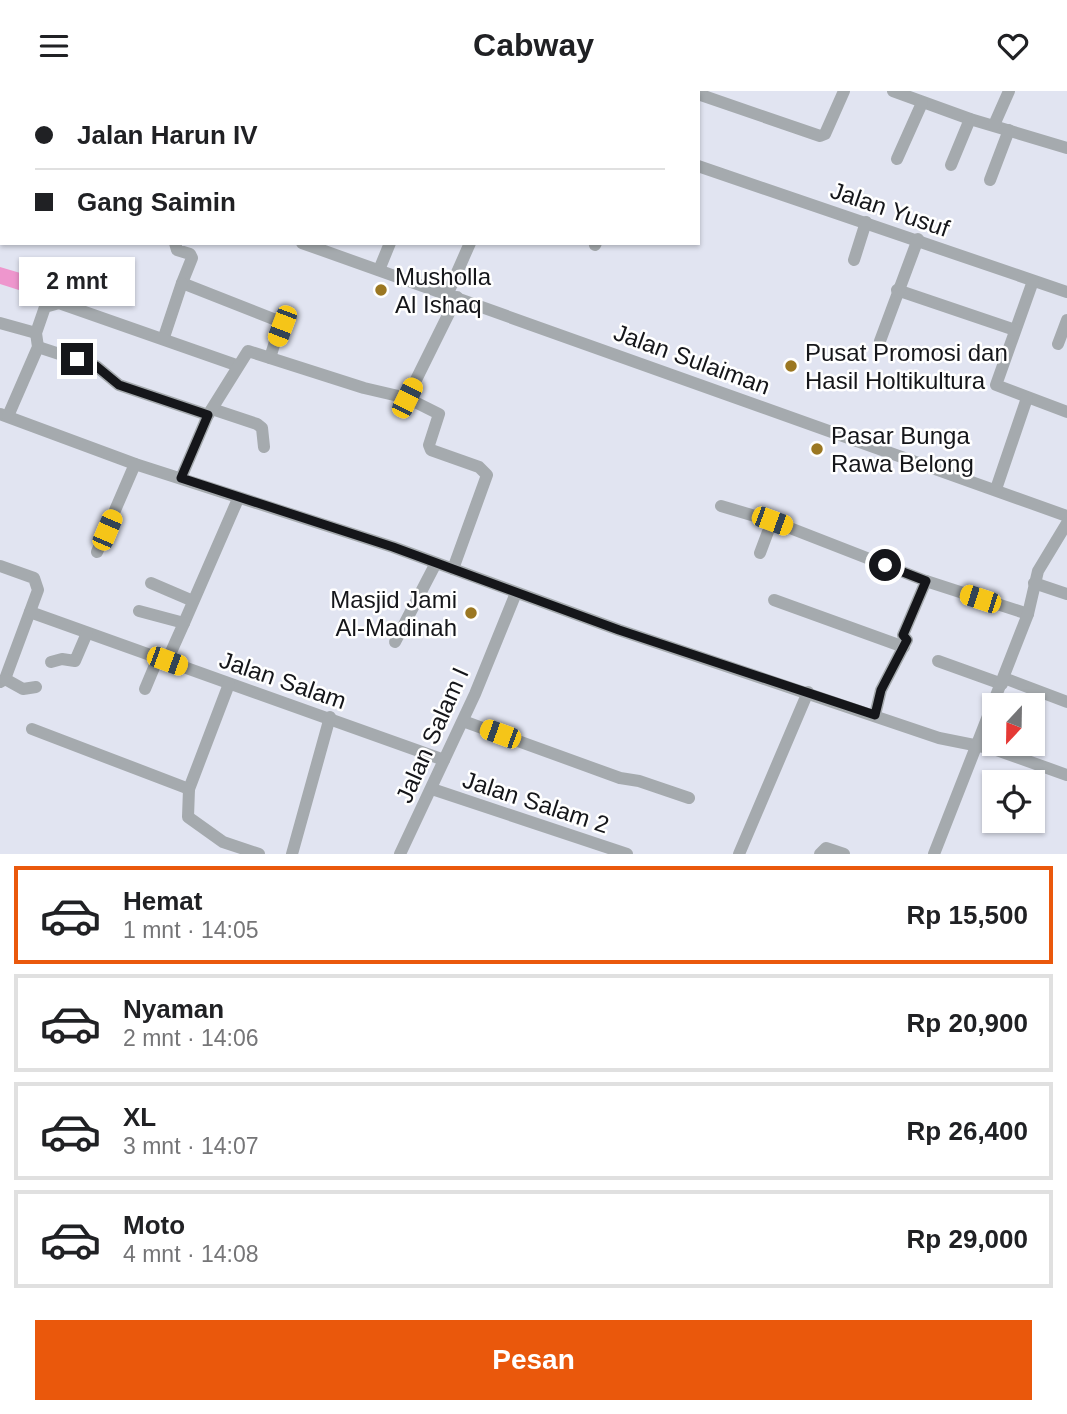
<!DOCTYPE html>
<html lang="id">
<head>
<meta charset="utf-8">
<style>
	body { margin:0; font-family:Arial,sans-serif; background:#f6f6f6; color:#202124; height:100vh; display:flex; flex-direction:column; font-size:26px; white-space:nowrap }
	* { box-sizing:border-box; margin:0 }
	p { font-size:23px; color:#757577 }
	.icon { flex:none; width:38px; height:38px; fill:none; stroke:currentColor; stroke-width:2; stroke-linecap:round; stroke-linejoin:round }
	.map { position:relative; height:763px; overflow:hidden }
	.sheet { display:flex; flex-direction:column; background:#fff; flex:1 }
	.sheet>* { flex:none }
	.guide { position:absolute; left:0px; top:0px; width:700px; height:154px; box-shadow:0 2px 5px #0004; display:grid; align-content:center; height:154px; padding:0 35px; background:#fff }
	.needle { width:46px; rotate:202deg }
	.controls { position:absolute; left:982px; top:602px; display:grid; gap:14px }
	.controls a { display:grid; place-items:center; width:63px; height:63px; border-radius:0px; background:#fff; box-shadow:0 2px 5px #0004; font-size:35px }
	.end { position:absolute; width:32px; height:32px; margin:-16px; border:9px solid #15161a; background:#fff; box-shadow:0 0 0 4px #fff }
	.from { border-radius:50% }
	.bubble { position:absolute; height:49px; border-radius:0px; background:#fff; box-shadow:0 2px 5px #0004; font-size:23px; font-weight:600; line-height:49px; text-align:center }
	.car { position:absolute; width:21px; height:42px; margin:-21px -10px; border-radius:9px; box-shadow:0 0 5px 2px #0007; background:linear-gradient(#f5c518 24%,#345 0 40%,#f5c518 0 76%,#345 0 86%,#f5c518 0) }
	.guide b { display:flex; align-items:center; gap:24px; height:66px; font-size:26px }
	.guide b+b { border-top:2px solid #e0e0e0 }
	.guide i { width:18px; height:18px; background:#202124 }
	ul { padding:12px 0 0; list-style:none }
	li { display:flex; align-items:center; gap:21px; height:98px; margin:0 14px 10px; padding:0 21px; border:4px solid #e0e0e0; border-radius:0px }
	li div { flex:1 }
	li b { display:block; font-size:26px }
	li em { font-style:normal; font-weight:600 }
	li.on { border-color:#ea580c }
	li>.icon { width:63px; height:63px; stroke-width:1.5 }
	.button { display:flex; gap:14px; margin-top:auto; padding:14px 35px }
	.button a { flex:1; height:80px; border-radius:0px; background:#ea580c; color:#fff; font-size:28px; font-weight:600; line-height:80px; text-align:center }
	header { display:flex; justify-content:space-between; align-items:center; height:91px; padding:0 35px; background:#fff; font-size:32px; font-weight:600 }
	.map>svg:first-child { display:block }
	.green { fill:#ee96cd }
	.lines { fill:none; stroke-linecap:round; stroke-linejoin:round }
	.minor { stroke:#a5aaae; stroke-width:12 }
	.route { stroke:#15161a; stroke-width:9 }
	.poi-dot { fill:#9b7722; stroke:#fff; stroke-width:2.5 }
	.labels { text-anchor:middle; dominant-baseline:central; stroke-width:5; stroke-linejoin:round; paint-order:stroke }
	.street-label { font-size:24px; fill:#15161a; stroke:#fff }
	.poi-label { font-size:24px; fill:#15161a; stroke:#fff; text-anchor:start }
</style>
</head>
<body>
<header><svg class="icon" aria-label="menu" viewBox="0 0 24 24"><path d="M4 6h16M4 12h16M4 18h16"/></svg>Cabway<svg class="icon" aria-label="heart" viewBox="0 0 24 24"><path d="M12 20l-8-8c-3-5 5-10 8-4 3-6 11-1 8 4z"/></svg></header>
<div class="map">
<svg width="1067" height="763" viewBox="0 0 1067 763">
	<rect width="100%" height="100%" fill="#e1e4f1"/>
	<!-- green -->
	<path class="green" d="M0,176L27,184L22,200L0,193Z"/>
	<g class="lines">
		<!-- minor -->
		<g class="minor">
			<path d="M477,0L482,2"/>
			<path d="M893,0L970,28L1067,57"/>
			<path d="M355,2L356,0"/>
			<path d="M432,2L433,0"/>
			<path d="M553,2V0"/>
			<path d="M628,2L629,0"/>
			<path d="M698,3L820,45L825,43L844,0"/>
			<path d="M994,34L1009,0"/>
			<path d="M0,46L2,47"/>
			<path d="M897,68L922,12"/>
			<path d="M951,74L970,28"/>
			<path d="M698,75L1067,201"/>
			<path d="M990,89L1009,39"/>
			<path d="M175,152L177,159L190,163L192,167L182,192L281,231L270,267"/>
			<path d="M302,152L1067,425"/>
			<path d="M595,154L596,152"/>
			<path d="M854,169L866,131"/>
			<path d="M379,179L390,152"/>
			<path d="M1033,190L996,294L1067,321"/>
			<path d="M897,199L1015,239"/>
			<path d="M448,202L470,152"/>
			<path d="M0,232L36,242"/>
			<path d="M164,246L182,192"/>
			<path d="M880,250L918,148"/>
			<path d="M1058,253L1067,229"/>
			<path d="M38,256L96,275L119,294L208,324"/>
			<path d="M212,318L257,333L262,337L264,356"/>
			<path d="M0,323L135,373L393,456L619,539L939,647L994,658L1067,684"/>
			<path d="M8,325L38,256L36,242L45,216L59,212L236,274"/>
			<path d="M181,387L208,324L248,260L364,297L407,307"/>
			<path d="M996,398L1027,307"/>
			<path d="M721,415L772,430L926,490L1028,523"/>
			<path d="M97,461L135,373"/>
			<path d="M760,462L772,430"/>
			<path d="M0,475L34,487L38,499L5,588L0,591"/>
			<path d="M453,478L487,384L479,376L431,359L429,354L439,323L407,307L457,206"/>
			<path d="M151,492L193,510"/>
			<path d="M1034,492L1067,503"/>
			<path d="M774,509L904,556"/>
			<path d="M139,520L184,532L238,408"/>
			<path d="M30,521L444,669"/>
			<path d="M395,551L436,472"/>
			<path d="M167,570L184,532"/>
			<path d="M938,570L1002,593"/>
			<path d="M51,571L62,568L75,570L87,542"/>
			<path d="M1004,587L1067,611"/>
			<path d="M5,588L23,598L36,596"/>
			<path d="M229,593L189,698L188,726L223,751L259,763"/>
			<path d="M145,598L158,567"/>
			<path d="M875,624L881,599L907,549L903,544L926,490"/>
			<path d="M463,630L620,687L639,690L689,707"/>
			<path d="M32,638L189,698"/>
			<path d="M432,698L627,763"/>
			<path d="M292,763L330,626"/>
			<path d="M400,763L475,603L516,502"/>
			<path d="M739,763L808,601"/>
			<path d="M820,763L826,757L844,763"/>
			<path d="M934,763L1028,523L1038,480L1067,432"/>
		</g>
	</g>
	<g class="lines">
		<!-- route -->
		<path class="route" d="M77,268L96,275L119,294L208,324L181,387L393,456L619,539L875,624L881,599L907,549L903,544L926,490L885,474"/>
	</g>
	<!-- markers -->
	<g class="poi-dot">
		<circle cx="381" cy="199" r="7"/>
		<circle cx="791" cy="275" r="7"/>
		<circle cx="817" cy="358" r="7"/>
		<circle cx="471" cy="522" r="7"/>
	</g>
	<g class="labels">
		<!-- street labels -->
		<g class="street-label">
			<text transform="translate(890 118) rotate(19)">Jalan Yusuf</text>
			<text transform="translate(692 268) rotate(20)">Jalan Sulaiman</text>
			<text transform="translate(283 589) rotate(19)">Jalan Salam</text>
			<text transform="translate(432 644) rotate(-66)">Jalan Salam I</text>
			<text transform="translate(536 711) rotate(18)">Jalan Salam 2</text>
		</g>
		<!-- poi labels -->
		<g class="poi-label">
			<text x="395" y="185">Musholla<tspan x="395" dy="28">Al Ishaq</tspan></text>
			<text x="805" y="261">Pusat Promosi dan<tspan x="805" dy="28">Hasil Holtikultura</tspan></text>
			<text x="831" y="344">Pasar Bunga<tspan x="831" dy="28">Rawa Belong</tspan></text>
			<text x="457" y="508" text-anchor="end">Masjid Jami<tspan x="457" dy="28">Al-Madinah</tspan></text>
		</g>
	</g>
</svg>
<div class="controls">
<a><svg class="needle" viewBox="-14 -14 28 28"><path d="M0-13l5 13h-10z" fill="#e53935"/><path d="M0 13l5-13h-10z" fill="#757577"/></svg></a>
<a><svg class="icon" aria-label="locate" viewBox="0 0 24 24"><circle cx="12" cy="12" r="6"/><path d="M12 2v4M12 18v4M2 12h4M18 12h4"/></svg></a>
</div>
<i class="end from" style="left:885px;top:474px"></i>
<i class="end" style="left:77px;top:268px"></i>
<div class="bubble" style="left:19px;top:166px;width:116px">2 mnt</div>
<i class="car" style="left:282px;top:235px;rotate:201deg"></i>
<i class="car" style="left:407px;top:307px;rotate:26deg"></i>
<i class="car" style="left:772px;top:430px;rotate:110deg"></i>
<i class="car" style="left:107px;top:439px;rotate:23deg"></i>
<i class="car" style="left:980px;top:508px;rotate:288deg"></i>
<i class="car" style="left:167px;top:570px;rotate:110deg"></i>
<i class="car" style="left:500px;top:643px;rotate:290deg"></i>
<div class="guide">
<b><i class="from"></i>Jalan Harun IV</b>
<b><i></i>Gang Saimin</b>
</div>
</div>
<section class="sheet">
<ul>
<li class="on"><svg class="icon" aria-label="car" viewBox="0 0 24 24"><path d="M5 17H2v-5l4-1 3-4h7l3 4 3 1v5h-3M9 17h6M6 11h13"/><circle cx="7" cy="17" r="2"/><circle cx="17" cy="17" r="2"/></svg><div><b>Hemat</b><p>1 mnt · 14:05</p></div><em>Rp 15,500</em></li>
<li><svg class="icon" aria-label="car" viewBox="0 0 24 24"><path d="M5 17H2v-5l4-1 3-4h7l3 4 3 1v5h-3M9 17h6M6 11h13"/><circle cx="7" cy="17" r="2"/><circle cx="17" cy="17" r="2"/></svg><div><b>Nyaman</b><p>2 mnt · 14:06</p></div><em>Rp 20,900</em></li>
<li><svg class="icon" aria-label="car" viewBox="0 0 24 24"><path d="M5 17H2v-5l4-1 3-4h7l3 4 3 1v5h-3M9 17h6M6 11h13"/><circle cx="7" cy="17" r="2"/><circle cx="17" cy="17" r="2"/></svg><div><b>XL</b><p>3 mnt · 14:07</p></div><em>Rp 26,400</em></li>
<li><svg class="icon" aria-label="car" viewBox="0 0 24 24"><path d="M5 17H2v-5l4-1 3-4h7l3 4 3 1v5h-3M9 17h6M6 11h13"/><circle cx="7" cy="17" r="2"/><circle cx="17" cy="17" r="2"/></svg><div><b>Moto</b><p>4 mnt · 14:08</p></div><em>Rp 29,000</em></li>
</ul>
<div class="button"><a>Pesan</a></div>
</section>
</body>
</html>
